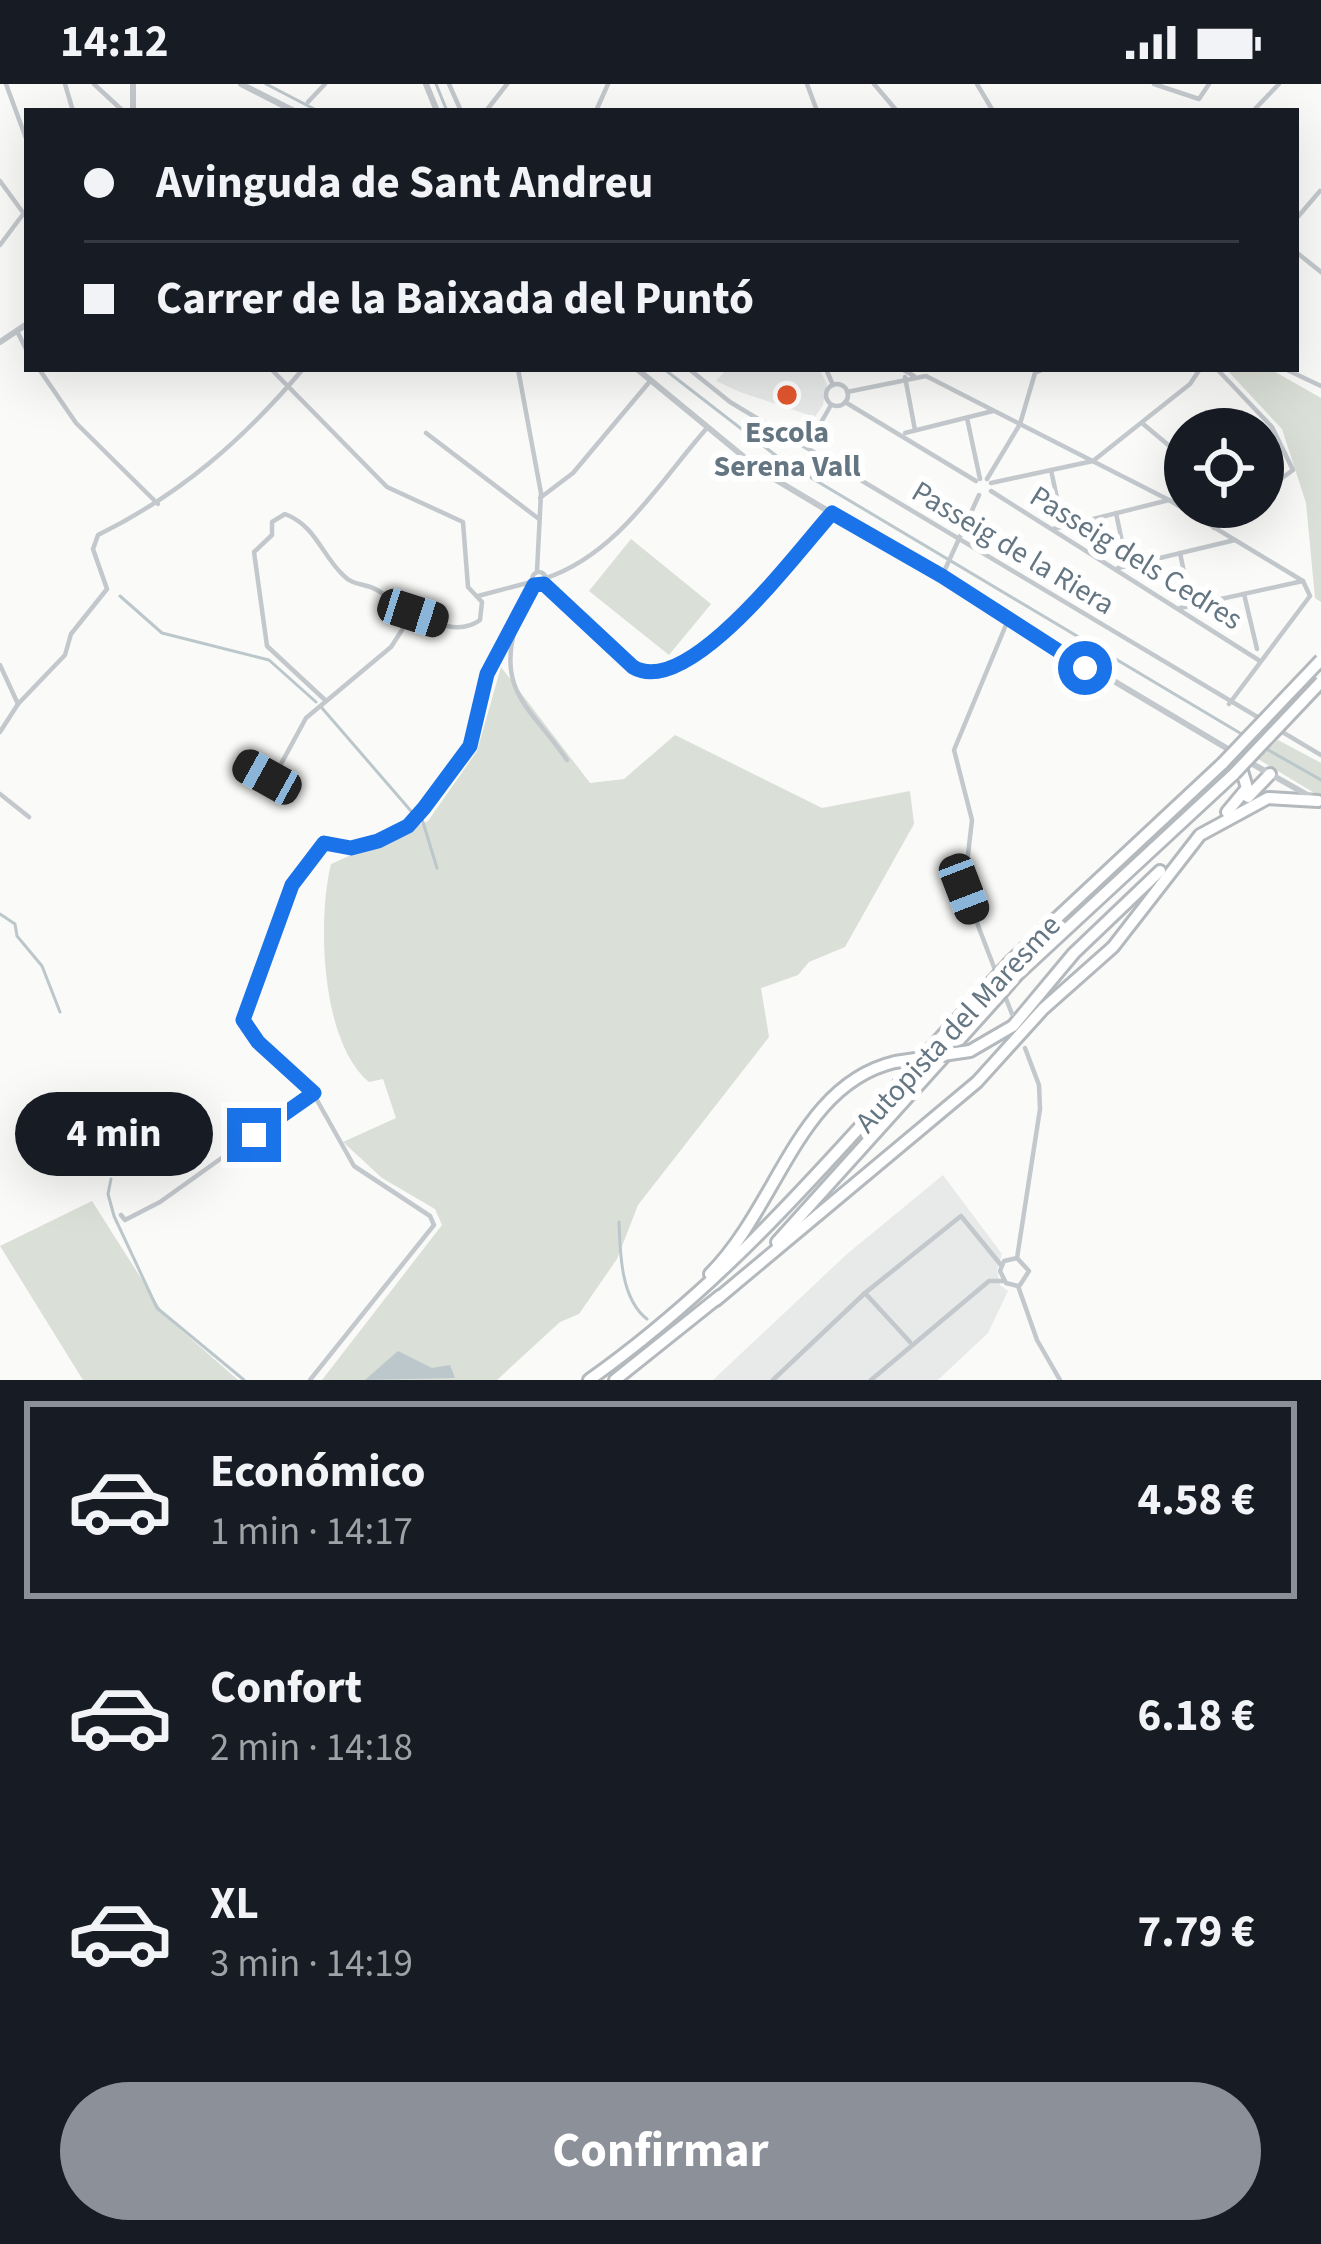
<!DOCTYPE html>
<html lang="es">
<head>
<meta charset="utf-8">
<style>
	body { margin:0; font-family:"Source Sans 3",sans-serif; background:#20242c; color:#f1f3f6; height:100vh; display:flex; flex-direction:column; font-size:45px; white-space:nowrap }
	* { box-sizing:border-box; margin:0 }
	p { font-size:39px; color:#9ea1a6 }
	.icon { flex:none; width:66px; height:66px; fill:none; stroke:currentColor; stroke-width:2; stroke-linecap:round; stroke-linejoin:round }
	.map { position:relative; height:1296px; overflow:hidden }
	.drawer { display:flex; flex-direction:column; background:#171b24; flex:1 }
	.drawer>* { flex:none }
	.hud { position:absolute; left:24px; top:24px; width:1275px; height:264px; border-radius:0px; box-shadow:0 12px 48px #0002; display:grid; align-content:center; height:264px; padding:0 60px; background:#171b24 }
	.tools { position:absolute; left:1164px; top:324px; display:grid; gap:24px }
	.tools a { display:grid; place-items:center; width:120px; height:120px; border-radius:50%; background:#171b24; box-shadow:0 12px 48px #0002; font-size:60px }
	.end { position:absolute; width:54px; height:54px; margin:-27px; border:15px solid #1a73e8; background:#fff; box-shadow:0 0 0 6px #fff }
	.from { border-radius:50% }
	.bubble { position:absolute; height:84px; border-radius:42px; background:#171b24; box-shadow:0 12px 48px #0002; font-size:39px; font-weight:700; line-height:84px; text-align:center }
	.car { position:absolute; width:36px; height:72px; margin:-36px -18px; border-radius:15px; box-shadow:0 0 9px 3px #0007; background:linear-gradient(#222 24%,#8ab4d8 0 40%,#222 0 76%,#8ab4d8 0 86%,#222 0) }
	.hud b { display:flex; align-items:center; gap:42px; height:114px; font-size:45px }
	.hud b+b { border-top:3px solid #363941 }
	.hud i { width:30px; height:30px; background:#f1f3f6 }
	ul { padding:21px 0 0; list-style:none }
	li { display:flex; align-items:center; gap:36px; height:198px; margin:0 24px 18px; padding:0 36px; border:6px solid transparent; border-radius:0px }
	li div { flex:1 }
	li b { display:block; font-size:45px }
	li em { font-style:normal; font-weight:700 }
	li.current { border-color:#8c9099 }
	li>.icon { width:108px; height:108px; stroke-width:1.5 }
	.cta { display:flex; gap:24px; margin-top:auto; padding:24px 60px }
	.cta a { flex:1; height:138px; border-radius:72px; background:#8c9099; color:#fff; font-size:48px; font-weight:700; line-height:138px; text-align:center }
	.status { display:flex; justify-content:space-between; align-items:center; height:84px; padding:0 60px; background:#171b24; direction:ltr }
	.status svg { height:33px; fill:currentColor }
	.map>svg:first-child { display:block }
	.built { fill:#e8e9e9 }
	.green { fill:#dadfd7 }
	.water { fill:#bbc7cb }
	.lines { fill:none; stroke-linecap:round; stroke-linejoin:round }
	.stream { stroke:#bbc7cb; stroke-width:3 }
	.motorway-casing { stroke:#b4b9bd; stroke-width:16 }
	.pedestrian { stroke:#c3c8cc; stroke-width:4.5 }
	.minor { stroke:#c3c8cc; stroke-width:4.5 }
	.tertiary { stroke:#c3c8cc; stroke-width:6 }
	.motorway { stroke:#fff; stroke-width:10 }
	.motorway-bridge-casing { stroke:#b4b9bd; stroke-width:16; stroke-linecap:butt }
	.motorway-bridge { stroke:#fff; stroke-width:10 }
	.route { stroke:#1a73e8; stroke-width:15 }
	.poi-dot { fill:#e4572e; stroke:#fff; stroke-width:4.5 }
	.labels { text-anchor:middle; dominant-baseline:central; stroke-width:12; stroke-linejoin:round; paint-order:stroke }
	.poi-label { font-size:30px; font-weight:bold; fill:#657683; stroke:#fff }
	.street-label { font-size:30px; fill:#657683; stroke:#fff }
</style>
</head>
<body>
<div class="status"><b>14:12</b><svg viewBox="0 0 49 12"><path d="M0 12V9h3v3zM5 12V6h3v6zM10 12V3h3v9zM15 12V0h3v12zM26 1h20v11H26zM47 4h2v5h-2z"/></svg></div>
<div class="map">
<svg width="1321" height="1296" viewBox="0 0 1321 1296">
	<rect width="100%" height="100%" fill="#fafaf8"/>
	<!-- built -->
	<g class="built">
		<path d="M727,285H819L827,300L823,321L815,333L740,308L716,297Z"/>
		<path d="M943,1091L1002,1170L997,1186L1000,1201L1008,1207L988,1249L938,1296H713L847,1170Z"/>
	</g>
	<!-- green -->
	<g class="green">
		<path d="M1226,285H1270L1321,314V518L1315,514L1306,419L1282,345Z"/>
		<path d="M631,455L711,520L669,571L589,507Z"/>
		<path d="M501,583L590,699L624,695L675,651L822,724L910,707L914,740L845,863L809,878L798,891L761,904L769,953L638,1121L617,1175L579,1230L560,1238L497,1296H322L442,1141L435,1125L382,1094L343,1058L396,1034L383,995L369,998C321,958 317,837 331,780L428,737L477,667Z"/>
		<path d="M1278,656L1321,679V713L1258,675Z"/>
		<path d="M92,1117L165,1232L238,1296H83L0,1162Z"/>
	</g>
	<!-- water -->
	<path class="water" d="M398,1267L432,1284L450,1281L455,1294L365,1296Z"/>
	<g class="lines">
		<!-- stream -->
		<g class="stream">
			<path d="M266,0L318,27"/>
			<path d="M436,0L447,27"/>
			<path d="M664,285L783,377L1245,652"/>
			<path d="M120,512L162,549L269,576L316,618"/>
			<path d="M322,624L411,727"/>
			<path d="M1263,663L1321,696"/>
			<path d="M422,735L437,784"/>
			<path d="M0,830L15,840L17,852L42,882L60,928"/>
			<path d="M111,1095L108,1110L114,1132L157,1224L244,1296"/>
			<path d="M619,1138C620,1170 621,1215 647,1235"/>
		</g>
		<!-- motorway casing -->
		<g class="motorway-casing">
			<g id="motorway">
				<path d="M1248,713L1270,690"/>
				<path d="M1227,728L1247,704L1237,670"/>
				<path d="M1012,876L1223,679"/>
				<path d="M1017,891L1234,690"/>
				<path d="M970,967L1013,942L1074,869L1160,787"/>
				<path d="M777,1158L996,915"/>
				<path d="M710,1190C779,1121 798,1001 895,978"/>
				<path d="M716,1216L977,998L1043,925L1113,863L1200,751L1268,714L1318,717"/>
				<path d="M589,1296C745,1186 859,1040 988,902"/>
				<path d="M615,1296L720,1212"/>
			</g>
		</g>
		<!-- pedestrian -->
		<g class="pedestrian">
			<path d="M905,293L915,346"/>
			<path d="M967,334L980,395"/>
			<path d="M1051,386L1063,442"/>
			<path d="M1116,429L1127,482"/>
			<path d="M1180,469L1191,522"/>
			<path d="M1244,510L1257,565"/>
		</g>
		<!-- minor -->
		<g class="minor">
			<path d="M6,0L27,57"/>
			<path d="M65,0L73,27"/>
			<path d="M94,0L123,27"/>
			<path d="M449,0L461,27"/>
			<path d="M807,0L817,27"/>
			<path d="M874,0L897,27"/>
			<path d="M977,0L993,27"/>
			<path d="M1154,0L1199,15L1209,0"/>
			<path d="M308,18L325,0"/>
			<path d="M486,27L507,0"/>
			<path d="M596,27L608,0"/>
			<path d="M1253,27L1279,0"/>
			<path d="M0,97L27,134"/>
			<path d="M1296,135L1320,107"/>
			<path d="M0,161L27,125"/>
			<path d="M1296,168L1321,188"/>
			<path d="M18,249L27,267"/>
			<path d="M39,285L76,339L158,420"/>
			<path d="M271,285L387,403L463,438L468,503L482,518L480,536C450,559 402,521 377,506C365,499 353,502 343,491C321,470 316,442 285,430L272,438V451L254,468L267,562L324,615"/>
			<path d="M518,285L541,409L537,487"/>
			<path d="M689,285L730,318L1321,671"/>
			<path d="M826,285L833,301"/>
			<path d="M902,285L914,292"/>
			<path d="M1217,285L1272,343L1293,386L1263,408"/>
			<path d="M1285,285L1321,302"/>
			<circle cx="837" cy="311" r="11"/>
			<path d="M847,308L926,292L1169,416L1303,497L1310,512L1229,620"/>
			<path d="M845,318L976,397"/>
			<path d="M1142,339L1185,375"/>
			<path d="M426,349L539,435"/>
			<path d="M905,349L993,327"/>
			<path d="M807,363L831,321"/>
			<path d="M987,395L1020,340L1035,289L1044,285"/>
			<path d="M991,399L1093,377L1190,300L1200,285"/>
			<path d="M991,407L1260,577"/>
			<path d="M540,414L573,389L651,296"/>
			<path d="M1214,444L1243,423"/>
			<path d="M1053,445L1169,416"/>
			<path d="M1118,484L1235,456"/>
			<circle cx="539" cy="495" r="7"/>
			<path d="M942,492L979,411"/>
			<path d="M546,494C618,470 660,397 707,344"/>
			<path d="M544,500C575,529 614,589 659,591L733,541L832,429"/>
			<path d="M478,512L531,498"/>
			<path d="M1180,524L1303,497"/>
			<path d="M516,541C496,609 532,624 567,676"/>
			<path d="M0,581L18,620L0,648"/>
			<path d="M18,620L65,571L71,550L107,505L93,465L98,451C181,410 243,356 303,285"/>
			<path d="M238,677L267,693L275,691L306,634L391,563L413,529"/>
			<path d="M0,710L29,733"/>
			<path d="M997,891L964,805L972,736L954,666L1008,536"/>
			<path d="M1003,907L1012,930"/>
			<path d="M121,1131L125,1136L160,1118L313,1009"/>
			<path d="M1017,1174L1040,1025L1039,1001L1025,964"/>
			<path d="M1017,1174L1004,1177L1000,1187L1006,1199L1018,1202"/>
			<path d="M1017,1174L1029,1187L1020,1201"/>
			<path d="M1018,1202L1037,1256L1060,1296"/>
			<path d="M865,1209L910,1258"/>
			<path d="M310,1296L434,1141L430,1132L354,1082L313,1009L258,958L243,931L293,801L320,763L364,762L416,734L470,662L487,589L534,501"/>
			<path d="M773,1296L865,1209L961,1132L1001,1181"/>
			<path d="M871,1296L989,1197H1003"/>
		</g>
		<!-- tertiary -->
		<g class="tertiary">
			<path d="M133,0V27"/>
			<path d="M241,0L294,27"/>
			<path d="M426,0L437,27"/>
			<path d="M0,258L27,240"/>
			<path d="M637,285L761,387L1233,668"/>
			<path d="M1249,678L1311,713"/>
		</g>
		<!-- motorway -->
		<use href="#motorway" class="motorway"/>
		<!-- motorway-bridge casing -->
		<g class="motorway-bridge-casing">
			<g id="motorway-bridge">
				<path d="M1223,679L1321,576"/>
				<path d="M1234,690L1321,598"/>
				<path d="M988,902L1012,876"/>
				<path d="M996,915L1017,891"/>
				<path d="M895,978L970,967"/>
			</g>
		</g>
		<!-- motorway-bridge -->
		<use href="#motorway-bridge" class="motorway-bridge"/>
	</g>
	<g class="lines">
		<!-- route -->
		<path class="route" d="M254,1051L314,1009L258,958L243,936L292,801L324,759L351,764L378,757L408,742L424,724L470,662L487,590L534,501L544,500L633,583C688,616 797,468 832,429L942,492L1085,584"/>
	</g>
	<!-- markers -->
	<circle class="poi-dot" cx="787" cy="311" r="12"/>
	<g class="labels">
		<!-- poi labels -->
		<g class="poi-label">
			<text x="787" y="348">Escola<tspan x="787" dy="34">Serena Vall</tspan></text>
		</g>
		<!-- street labels -->
		<g class="street-label">
			<text transform="translate(1013 464) rotate(31)">Passeig de la Riera</text>
			<text transform="translate(1136 474) rotate(32)">Passeig dels Cedres</text>
			<text transform="translate(958 940) rotate(-47)">Autopista del Maresme</text>
		</g>
	</g>
</svg>
<div class="tools">
<a><svg class="icon" aria-label="locate" viewBox="0 0 24 24"><circle cx="12" cy="12" r="6"/><path d="M12 2v4M12 18v4M2 12h4M18 12h4"/></svg></a>
</div>
<i class="end from" style="left:1085px;top:584px"></i>
<i class="end" style="left:254px;top:1051px"></i>
<div class="bubble" style="left:15px;top:1008px;width:198px">4 min</div>
<i class="car" style="left:413px;top:529px;rotate:108deg"></i>
<i class="car" style="left:267px;top:693px;rotate:299deg"></i>
<i class="car" style="left:964px;top:805px;rotate:159deg"></i>
<div class="hud">
<b><i class="from"></i>Avinguda de Sant Andreu</b>
<b><i></i>Carrer de la Baixada del Puntó</b>
</div>
</div>
<section class="drawer">
<ul>
<li class="current"><svg class="icon" aria-label="car" viewBox="0 0 24 24"><path d="M5 17H2v-5l4-1 3-4h7l3 4 3 1v5h-3M9 17h6M6 11h13"/><circle cx="7" cy="17" r="2"/><circle cx="17" cy="17" r="2"/></svg><div><b>Económico</b><p>1 min · 14:17</p></div><em>4.58 €</em></li>
<li><svg class="icon" aria-label="car" viewBox="0 0 24 24"><path d="M5 17H2v-5l4-1 3-4h7l3 4 3 1v5h-3M9 17h6M6 11h13"/><circle cx="7" cy="17" r="2"/><circle cx="17" cy="17" r="2"/></svg><div><b>Confort</b><p>2 min · 14:18</p></div><em>6.18 €</em></li>
<li><svg class="icon" aria-label="car" viewBox="0 0 24 24"><path d="M5 17H2v-5l4-1 3-4h7l3 4 3 1v5h-3M9 17h6M6 11h13"/><circle cx="7" cy="17" r="2"/><circle cx="17" cy="17" r="2"/></svg><div><b>XL</b><p>3 min · 14:19</p></div><em>7.79 €</em></li>
</ul>
<div class="cta"><a>Confirmar</a></div>
</section>
</body>
</html>
